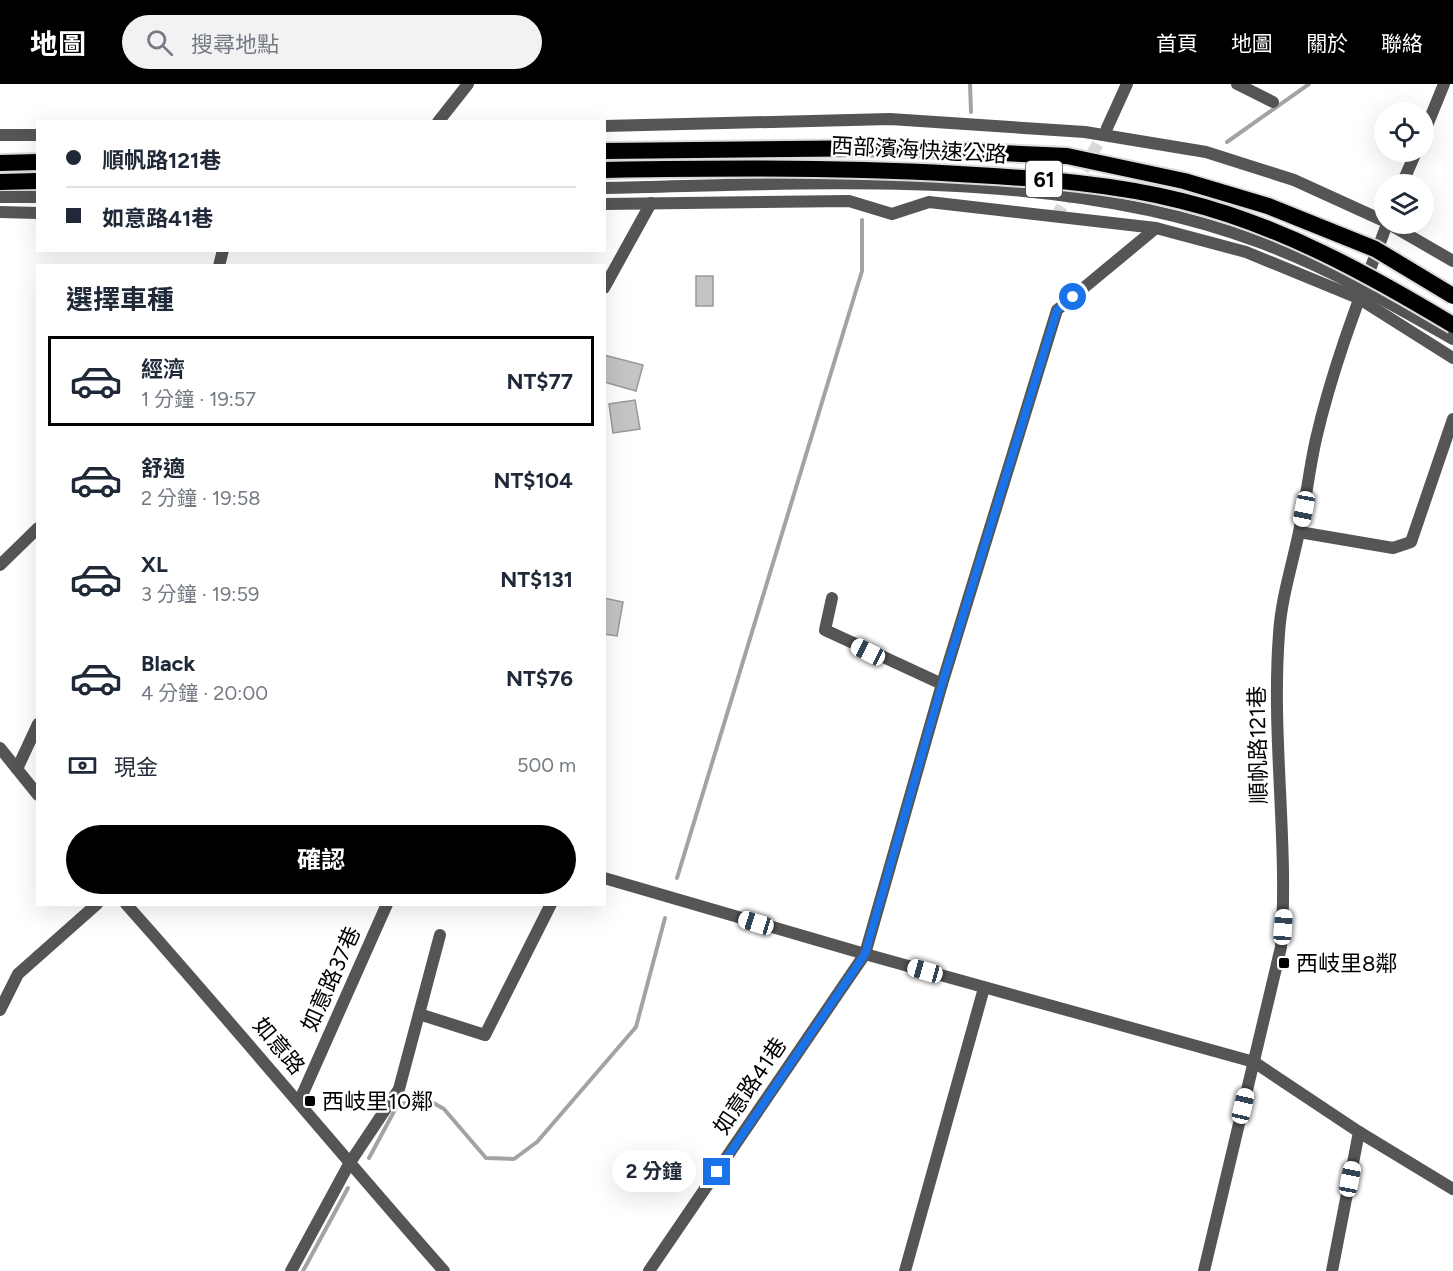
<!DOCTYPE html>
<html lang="zh-TW">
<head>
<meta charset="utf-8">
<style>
	body { margin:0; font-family:Figtree,"Noto Sans TC",sans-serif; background:#f2f2f3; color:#1f2937; height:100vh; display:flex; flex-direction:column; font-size:22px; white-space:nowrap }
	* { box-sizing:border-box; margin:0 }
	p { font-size:20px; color:#747a83 }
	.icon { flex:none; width:33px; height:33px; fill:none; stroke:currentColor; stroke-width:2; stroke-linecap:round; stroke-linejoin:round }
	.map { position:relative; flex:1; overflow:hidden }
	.side { position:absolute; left:36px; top:180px; width:570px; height:642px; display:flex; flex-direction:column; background:#fff; border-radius:0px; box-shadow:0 6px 24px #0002 }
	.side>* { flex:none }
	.top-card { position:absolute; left:36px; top:36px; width:570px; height:132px; border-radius:0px; box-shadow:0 6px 24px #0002; display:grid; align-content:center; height:132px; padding:0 30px; background:#fff }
	.tools { position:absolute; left:1374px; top:18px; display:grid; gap:12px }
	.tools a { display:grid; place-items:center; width:60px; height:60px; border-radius:50%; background:#fff; box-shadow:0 6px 24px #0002; font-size:30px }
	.end { position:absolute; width:27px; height:27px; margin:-14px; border:8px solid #1a73e8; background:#fff; box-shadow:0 0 0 3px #fff }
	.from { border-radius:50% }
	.bubble { position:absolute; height:42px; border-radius:21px; background:#fff; box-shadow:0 6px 24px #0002; font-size:20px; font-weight:700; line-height:42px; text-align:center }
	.car { position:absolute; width:18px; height:36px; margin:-18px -9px; border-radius:8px; box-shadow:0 0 4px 2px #0007; background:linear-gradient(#fff 24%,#345 0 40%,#fff 0 76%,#345 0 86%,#fff 0) }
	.top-card b { display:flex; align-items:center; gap:21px; height:57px; font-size:22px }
	.top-card b+b { border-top:2px solid #e0e1e3 }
	.top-card i { width:15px; height:15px; background:#1f2937 }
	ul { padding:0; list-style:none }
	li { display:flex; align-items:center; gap:18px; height:90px; margin:0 12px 9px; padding:0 18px; border:3px solid transparent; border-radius:0px }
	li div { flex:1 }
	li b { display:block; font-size:22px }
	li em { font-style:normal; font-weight:700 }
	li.current { border-color:#000 }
	li>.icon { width:54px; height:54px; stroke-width:1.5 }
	h2 { padding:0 30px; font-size:27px; line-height:72px }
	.pay { display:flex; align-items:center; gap:15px; height:66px; padding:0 30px; font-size:22px }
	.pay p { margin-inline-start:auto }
	.primary-button { display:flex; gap:12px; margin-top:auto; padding:12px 30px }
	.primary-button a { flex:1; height:69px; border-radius:36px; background:#000; color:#fff; font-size:24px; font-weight:700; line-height:69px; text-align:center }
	header { display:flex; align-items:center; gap:36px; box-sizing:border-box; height:84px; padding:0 30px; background:#000; color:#fff }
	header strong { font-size:28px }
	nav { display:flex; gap:33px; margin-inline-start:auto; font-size:21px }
	.search { width:420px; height:54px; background:#f2f2f3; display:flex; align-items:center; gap:15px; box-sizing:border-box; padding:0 21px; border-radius:33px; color:#747a83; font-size:22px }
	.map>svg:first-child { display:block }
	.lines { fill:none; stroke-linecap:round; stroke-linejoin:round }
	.stream { stroke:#a3a3a3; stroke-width:4 }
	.building { fill:#c4c4c4; stroke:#999; stroke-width:1.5 }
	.minor-tunnel { stroke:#d9d9d9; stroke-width:12; stroke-dasharray:12 6; stroke-linecap:butt }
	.trunk-casing { stroke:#dbdbdb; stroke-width:20 }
	.minor { stroke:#555; stroke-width:12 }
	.tertiary { stroke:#555; stroke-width:12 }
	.trunk { stroke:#000; stroke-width:16 }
	.trunk-bridge-casing { stroke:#dbdbdb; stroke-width:20; stroke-linecap:butt }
	.trunk-bridge { stroke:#000; stroke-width:16 }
	.route { stroke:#1a73e8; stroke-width:8 }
	.poi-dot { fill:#000; stroke:#fff; stroke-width:2 }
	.labels { text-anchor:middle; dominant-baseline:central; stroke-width:5; stroke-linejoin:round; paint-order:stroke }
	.shield { fill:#fff; stroke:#4c4c4c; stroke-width:1.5 }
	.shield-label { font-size:21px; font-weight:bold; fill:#000 }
	.street-label { font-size:22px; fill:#000; stroke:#fff }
	.poi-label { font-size:22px; fill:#000; stroke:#fff; text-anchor:start }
</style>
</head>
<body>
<header>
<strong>地圖</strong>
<div class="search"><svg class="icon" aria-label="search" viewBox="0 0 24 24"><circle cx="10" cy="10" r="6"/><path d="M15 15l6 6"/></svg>搜尋地點</div>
<nav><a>首頁</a><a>地圖</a><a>關於</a><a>聯絡</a></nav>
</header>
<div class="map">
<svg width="1453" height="1187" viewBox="0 0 1453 1187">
	<rect width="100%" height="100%" fill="#fff"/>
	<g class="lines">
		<!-- stream -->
		<g class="stream">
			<path d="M970,0L971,28"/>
			<path d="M1227,58L1309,0"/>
			<path d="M677,794L862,187V136"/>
			<path d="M369,1074L397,1022L423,1013L444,1025L486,1074L514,1075L537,1058L636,943L665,834"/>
			<path d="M303,1187L348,1104"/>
		</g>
	</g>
	<!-- building -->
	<g class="building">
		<rect x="696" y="192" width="17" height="30"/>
		<path d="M604,271L643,281L636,307L604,298Z"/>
		<path d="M635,316L640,345L613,349L609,320Z"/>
		<path d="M604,514L623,518L617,552L604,550Z"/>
	</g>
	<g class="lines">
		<!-- minor-tunnel -->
		<path class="minor-tunnel" d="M1056,133L1107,44"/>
		<!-- trunk casing -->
		<g class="trunk-casing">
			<g id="trunk">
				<path d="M0,79L38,78"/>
				<path d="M0,98L38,97"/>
			</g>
		</g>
		<!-- minor -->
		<g class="minor">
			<path d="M1237,0L1273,18"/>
			<path d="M438,38L468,0"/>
			<path d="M1107,44L1127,0"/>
			<path d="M1424,49L1444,0"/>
			<path d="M1402,100L1416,68"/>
			<path d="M604,120L849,117L892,130L929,118L1156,144L1246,168L1358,214L1453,274"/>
			<path d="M0,128L38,129"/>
			<path d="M219,182L223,166"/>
			<path d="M604,204L651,119"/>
			<path d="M1299,448L1393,464L1411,458L1453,335"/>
			<path d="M0,481L38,444"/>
			<path d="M832,514L825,546L942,600"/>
			<path d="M17,685L38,640"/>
			<path d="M604,794L865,870L1254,978L1359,1048L1453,1105"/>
			<path d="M0,926L18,890L97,820"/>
			<path d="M419,930L485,951L551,820"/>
			<path d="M299,1018L387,820"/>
			<path d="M291,1187L349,1080L399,1005L440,851"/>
			<path d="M649,1187L865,870L942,600L1057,226L1156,144"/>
			<path d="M905,1187L984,904"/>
			<path d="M1204,1187L1281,863C1289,759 1271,654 1279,550C1281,515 1292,482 1299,448C1306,417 1309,386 1316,355C1333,281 1361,210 1387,140"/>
			<path d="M1332,1187L1359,1048"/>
		</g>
		<!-- tertiary -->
		<g class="tertiary">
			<path d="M604,42L890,35L1085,48L1206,68L1294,96L1384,137"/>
			<path d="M0,51H38"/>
			<path d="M604,104C817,100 1057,82 1259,158C1327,183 1390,219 1453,255"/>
			<path d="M0,113H38"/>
			<path d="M1389,140L1453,177"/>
			<path d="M0,664L38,711"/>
			<path d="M126,820C234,941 337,1066 444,1187"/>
		</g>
		<!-- trunk -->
		<use href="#trunk" class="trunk"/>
		<!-- trunk-bridge casing -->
		<g class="trunk-bridge-casing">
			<g id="trunk-bridge">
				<path d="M604,67L887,64L1067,72L1184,97L1268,122L1375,165L1453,212"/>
				<path d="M604,86C729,84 852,83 976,91C1045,95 1115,100 1182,117C1280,141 1368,190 1453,241"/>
			</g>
		</g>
		<!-- trunk-bridge -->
		<use href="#trunk-bridge" class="trunk-bridge"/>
	</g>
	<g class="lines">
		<!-- route -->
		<path class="route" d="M717,1088L865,870L942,600L1057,226L1073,213"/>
	</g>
	<!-- markers -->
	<g class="poi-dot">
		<rect x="1278" y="873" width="12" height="12" rx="3"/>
		<rect x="304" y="1011" width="12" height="12" rx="3"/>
	</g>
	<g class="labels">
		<!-- shield labels -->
		<rect class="shield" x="1026" y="77" width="36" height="36" rx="4.5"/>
		<g class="shield-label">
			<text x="1044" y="95">61</text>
		</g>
		<!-- street labels -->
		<g class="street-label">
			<text transform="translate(919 66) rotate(3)">西部濱海快速公路</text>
			<text transform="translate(1258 661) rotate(-91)">順帆路121巷</text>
			<text transform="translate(331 895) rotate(-66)">如意路37巷</text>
			<text transform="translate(279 962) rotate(50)">如意路</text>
			<text transform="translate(750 1002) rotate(-56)">如意路41巷</text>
		</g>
		<!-- poi labels -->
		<g class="poi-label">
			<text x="1296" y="879">西岐里8鄰</text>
			<text x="322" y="1017">西岐里10鄰</text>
		</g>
	</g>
</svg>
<div class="tools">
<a><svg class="icon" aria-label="locate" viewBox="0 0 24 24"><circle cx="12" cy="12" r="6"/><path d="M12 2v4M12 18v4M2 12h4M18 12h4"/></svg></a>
<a><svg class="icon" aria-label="layers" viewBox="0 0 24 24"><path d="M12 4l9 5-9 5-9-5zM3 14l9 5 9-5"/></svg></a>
</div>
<i class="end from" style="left:1073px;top:213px"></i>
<i class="end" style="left:717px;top:1088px"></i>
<div class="bubble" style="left:612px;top:1066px;width:84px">2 分鐘</div>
<i class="car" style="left:1304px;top:425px;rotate:191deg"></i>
<i class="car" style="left:868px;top:568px;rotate:297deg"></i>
<i class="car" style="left:756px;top:839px;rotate:287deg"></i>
<i class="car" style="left:1283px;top:843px;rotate:4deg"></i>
<i class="car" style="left:925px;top:887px;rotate:286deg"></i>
<i class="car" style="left:1243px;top:1022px;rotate:13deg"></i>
<i class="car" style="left:1350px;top:1095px;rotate:11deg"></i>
<div class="top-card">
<b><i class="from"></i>順帆路121巷</b>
<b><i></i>如意路41巷</b>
</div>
<section class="side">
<h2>選擇車種</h2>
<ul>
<li class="current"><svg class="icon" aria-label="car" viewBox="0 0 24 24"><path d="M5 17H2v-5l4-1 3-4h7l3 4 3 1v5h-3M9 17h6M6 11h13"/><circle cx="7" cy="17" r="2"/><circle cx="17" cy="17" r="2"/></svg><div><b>經濟</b><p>1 分鐘 · 19:57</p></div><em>NT$77</em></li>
<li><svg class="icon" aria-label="car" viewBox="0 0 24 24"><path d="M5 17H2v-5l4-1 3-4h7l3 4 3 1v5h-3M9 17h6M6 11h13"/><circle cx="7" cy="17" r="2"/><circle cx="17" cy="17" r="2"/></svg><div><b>舒適</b><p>2 分鐘 · 19:58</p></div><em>NT$104</em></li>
<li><svg class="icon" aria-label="car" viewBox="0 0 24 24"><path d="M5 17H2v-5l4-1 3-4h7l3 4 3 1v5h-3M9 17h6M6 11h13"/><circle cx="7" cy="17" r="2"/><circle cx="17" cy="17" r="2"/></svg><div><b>XL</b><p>3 分鐘 · 19:59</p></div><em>NT$131</em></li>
<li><svg class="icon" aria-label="car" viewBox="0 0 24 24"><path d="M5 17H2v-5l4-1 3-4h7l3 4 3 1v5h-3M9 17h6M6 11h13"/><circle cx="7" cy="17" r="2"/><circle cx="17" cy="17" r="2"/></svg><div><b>Black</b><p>4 分鐘 · 20:00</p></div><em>NT$76</em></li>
</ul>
<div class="pay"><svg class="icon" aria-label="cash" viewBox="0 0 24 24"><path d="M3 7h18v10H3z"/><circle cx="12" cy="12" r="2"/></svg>現金<p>500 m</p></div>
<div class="primary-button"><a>確認</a></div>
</section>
</div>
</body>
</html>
